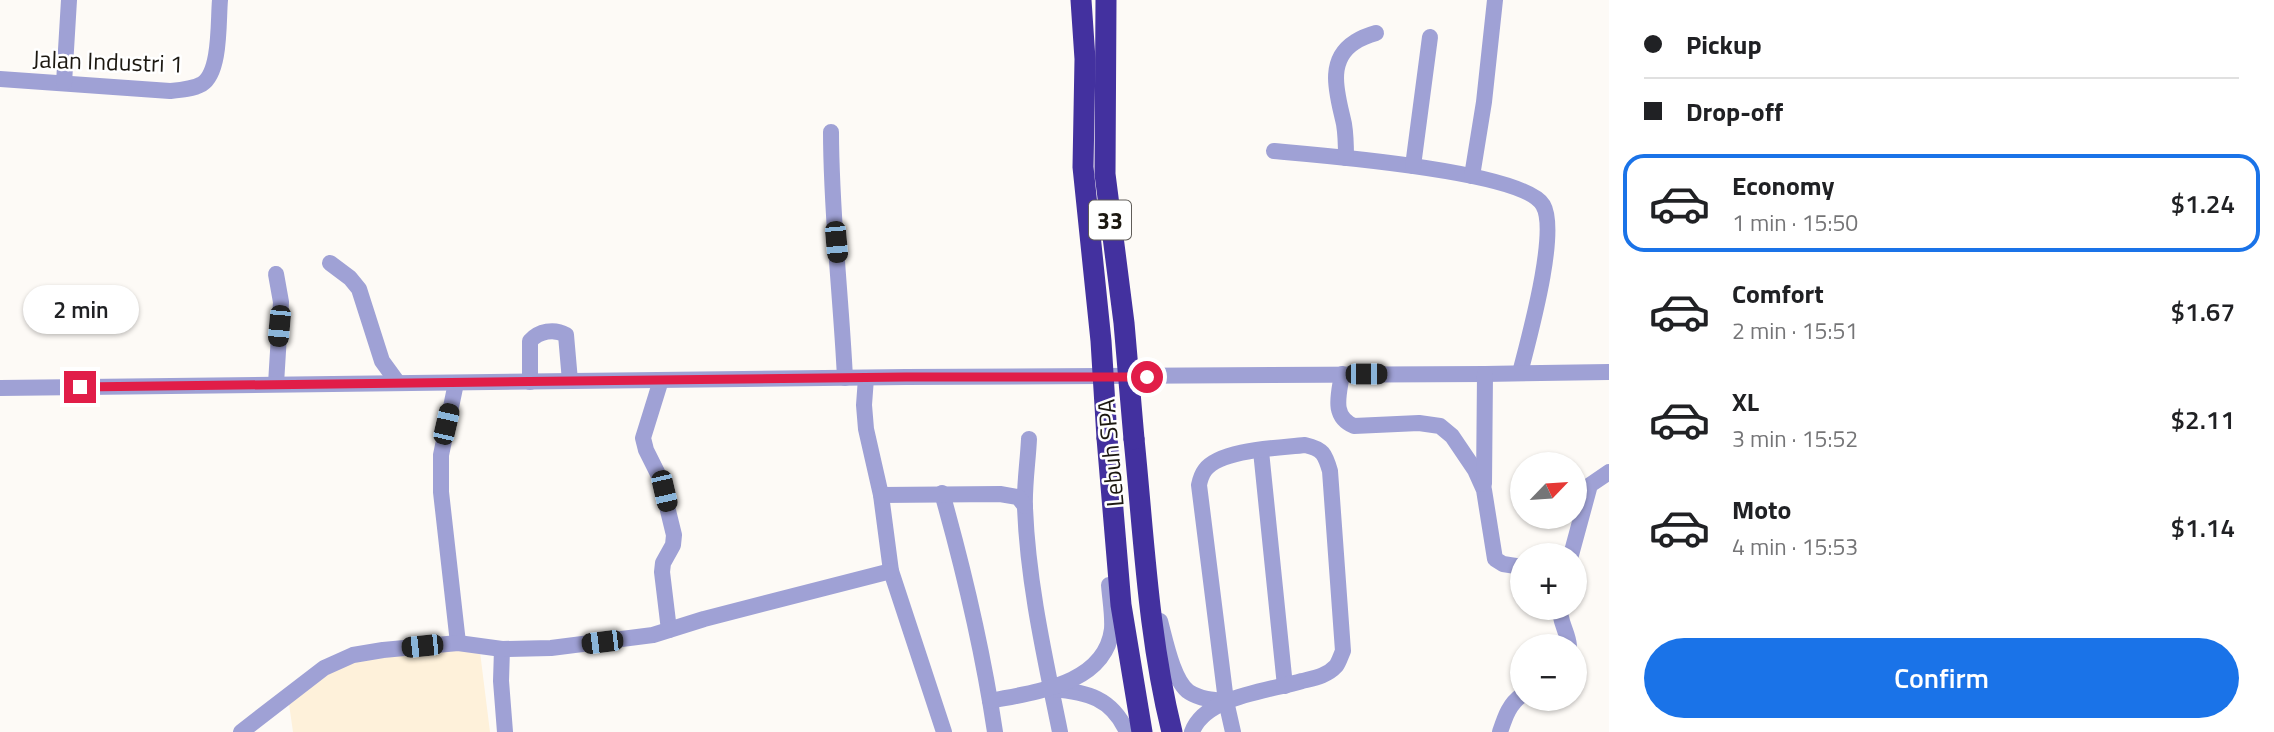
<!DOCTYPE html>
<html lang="en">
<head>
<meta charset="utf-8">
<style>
	body { margin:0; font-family:"Titillium Web",sans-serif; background:#f2f2f2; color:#202124; height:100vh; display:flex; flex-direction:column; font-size:26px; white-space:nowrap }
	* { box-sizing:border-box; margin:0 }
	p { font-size:23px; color:#757577 }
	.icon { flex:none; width:38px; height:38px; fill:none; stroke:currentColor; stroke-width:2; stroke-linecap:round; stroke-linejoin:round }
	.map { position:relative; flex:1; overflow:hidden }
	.sheet { display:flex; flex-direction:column; background:#fff; width:665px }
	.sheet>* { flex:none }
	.guide { display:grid; align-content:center; height:154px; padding:0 35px; background:#fff }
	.needle { width:46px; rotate:65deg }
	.buttons { position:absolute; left:1510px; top:452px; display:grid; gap:14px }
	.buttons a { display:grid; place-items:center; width:77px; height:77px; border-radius:50%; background:#fff; box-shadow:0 2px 5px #0004; font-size:35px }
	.end { position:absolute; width:32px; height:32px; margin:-16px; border:9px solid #e11d48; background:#fff; box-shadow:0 0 0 4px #fff }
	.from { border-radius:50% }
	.bubble { position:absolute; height:49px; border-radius:24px; background:#fff; box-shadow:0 2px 5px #0004; font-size:23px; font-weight:600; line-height:49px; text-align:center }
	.car { position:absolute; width:21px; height:42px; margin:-21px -10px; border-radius:9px; box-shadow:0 0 5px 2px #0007; background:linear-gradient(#222 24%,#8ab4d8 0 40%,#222 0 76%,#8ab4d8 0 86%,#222 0) }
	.guide b { display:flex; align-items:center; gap:24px; height:66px; font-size:26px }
	.guide b+b { border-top:2px solid #e0e0e0 }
	.guide i { width:18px; height:18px; background:#202124 }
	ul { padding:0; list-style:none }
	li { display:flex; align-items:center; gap:21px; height:98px; margin:0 14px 10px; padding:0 21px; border:4px solid transparent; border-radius:21px }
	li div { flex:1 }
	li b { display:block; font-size:26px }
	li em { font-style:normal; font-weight:600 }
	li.current { border-color:#1a73e8 }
	li>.icon { width:63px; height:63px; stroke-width:1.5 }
	.cta { display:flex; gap:14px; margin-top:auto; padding:14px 35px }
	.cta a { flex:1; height:80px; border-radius:42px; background:#1a73e8; color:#fff; font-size:28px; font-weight:600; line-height:80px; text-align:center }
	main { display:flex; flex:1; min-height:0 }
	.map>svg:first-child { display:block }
	.built { fill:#fef1da }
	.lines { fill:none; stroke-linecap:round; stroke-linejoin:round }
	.minor { stroke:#9fa1d5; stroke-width:16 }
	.highway { stroke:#43319f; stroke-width:21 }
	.highway-bridge { stroke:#43319f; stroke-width:21 }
	.route { stroke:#e11d48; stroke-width:9 }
	.labels { text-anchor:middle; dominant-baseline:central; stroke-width:5; stroke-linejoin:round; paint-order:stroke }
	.shield { fill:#fff; stroke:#605d58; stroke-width:2 }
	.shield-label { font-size:23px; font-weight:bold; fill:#1c1811 }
	.street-label { font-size:24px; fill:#1c1811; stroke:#fff }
</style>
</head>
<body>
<main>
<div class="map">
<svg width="1609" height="732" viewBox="0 0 1609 732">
	<rect width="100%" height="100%" fill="#fdfaf6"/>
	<!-- built -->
	<path class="built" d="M479,644L490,732H293L288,697L337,658Z"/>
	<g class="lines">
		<!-- minor -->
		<g class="minor">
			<path d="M0,79L170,91C181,90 193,89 202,84C221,72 218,21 220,0"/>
			<path d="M64,83L69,0"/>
			<path d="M831,132C831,214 841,296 845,378"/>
			<path d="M1274,151C1319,155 1523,171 1543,205C1559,232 1528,341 1520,373"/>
			<path d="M1346,158C1346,147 1346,136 1344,124C1338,96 1325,61 1355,42C1361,38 1369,35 1376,33"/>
			<path d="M1413,166L1430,37"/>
			<path d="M1472,176L1484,102L1495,0"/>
			<path d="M330,263L350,278L359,289L382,361L398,383"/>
			<path d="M1342,374C1339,395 1331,416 1354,426L1419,423L1440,426L1452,436L1475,470L1484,490L1495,559L1503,564L1522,567"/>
			<path d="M866,378L864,405L866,429L881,495L891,571L944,732"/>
			<path d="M661,380L643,438L646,450L660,478L674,535L673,545L663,563L662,572L669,630"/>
			<path d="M530,382V341C539,331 554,328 566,335L570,381"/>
			<path d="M456,383L441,455V492L458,643"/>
			<path d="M276,384L281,302L276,274"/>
			<path d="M0,388L906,377L1485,374L1609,372"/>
			<path d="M1029,439C1028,461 1024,486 1025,508C1028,584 1045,658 1060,732"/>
			<path d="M1261,451L1285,686"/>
			<path d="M1484,484L1485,374"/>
			<path d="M942,493C964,571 983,652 995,732"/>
			<path d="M881,495L1000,494L1018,497L1025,506"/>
			<path d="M1571,555L1590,485L1609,472"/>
			<path d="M1560,607C1559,622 1568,632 1569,646"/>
			<path d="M1160,621C1165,639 1173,681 1189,692C1200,699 1213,700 1226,701"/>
			<path d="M502,649L501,681L505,732"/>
			<path d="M1053,689C1087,692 1112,698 1127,732"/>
			<path d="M990,701C1034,692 1105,685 1112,629C1113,615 1110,599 1109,585"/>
			<path d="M241,732L324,668L353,655L383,650L458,643L502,649L551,648L653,635L704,619L891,571"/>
			<path d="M1192,732C1205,696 1269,691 1302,681C1314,678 1327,676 1336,666C1339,662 1341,655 1343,651L1330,471C1325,454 1323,449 1305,445C1280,448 1221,449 1205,470C1202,474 1200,480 1199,485L1226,701L1233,732"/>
			<path d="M1500,732C1505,717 1509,704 1522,695"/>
		</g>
		<!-- highway -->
		<g class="highway">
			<path d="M1107,438L1121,605L1142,732"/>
			<path d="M1134,439C1144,537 1148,636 1172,732"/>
		</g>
		<!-- highway-bridge -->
		<g class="highway-bridge">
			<path d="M1081,0L1085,59L1083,167L1101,341L1107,438"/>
			<path d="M1106,0L1105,174L1124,323L1134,439"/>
		</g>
	</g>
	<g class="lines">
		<!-- route -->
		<path class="route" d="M80,387L906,377H1147"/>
	</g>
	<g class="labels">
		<!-- shield labels -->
		<rect class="shield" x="1089" y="200.5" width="42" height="39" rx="5"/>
		<g class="shield-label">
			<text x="1110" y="220">33</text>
		</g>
		<!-- street labels -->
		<g class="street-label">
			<text transform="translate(108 61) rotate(2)">Jalan Industri 1</text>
			<text transform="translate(1110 453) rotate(-95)">Lebuh SPA</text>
		</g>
	</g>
</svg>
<div class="buttons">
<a><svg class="needle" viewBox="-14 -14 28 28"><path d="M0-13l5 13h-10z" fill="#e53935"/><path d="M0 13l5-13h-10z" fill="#757577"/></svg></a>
<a>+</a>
<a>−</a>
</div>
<i class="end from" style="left:1147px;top:377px"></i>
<i class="end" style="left:80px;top:387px"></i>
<div class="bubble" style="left:23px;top:285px;width:116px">2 min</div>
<i class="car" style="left:836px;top:242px;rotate:175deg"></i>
<i class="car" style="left:279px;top:326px;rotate:185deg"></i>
<i class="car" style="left:1366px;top:374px;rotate:90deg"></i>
<i class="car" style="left:446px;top:424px;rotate:13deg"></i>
<i class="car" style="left:664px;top:491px;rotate:167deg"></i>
<i class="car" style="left:602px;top:642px;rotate:263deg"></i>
<i class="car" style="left:422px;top:646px;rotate:264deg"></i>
</div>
<section class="sheet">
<div class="guide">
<b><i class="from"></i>Pickup</b>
<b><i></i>Drop-off</b>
</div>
<ul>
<li class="current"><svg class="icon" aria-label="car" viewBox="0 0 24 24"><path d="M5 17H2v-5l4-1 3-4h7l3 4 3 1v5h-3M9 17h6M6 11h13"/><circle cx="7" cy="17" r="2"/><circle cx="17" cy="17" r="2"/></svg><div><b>Economy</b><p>1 min · 15:50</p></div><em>$1.24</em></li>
<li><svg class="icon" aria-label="car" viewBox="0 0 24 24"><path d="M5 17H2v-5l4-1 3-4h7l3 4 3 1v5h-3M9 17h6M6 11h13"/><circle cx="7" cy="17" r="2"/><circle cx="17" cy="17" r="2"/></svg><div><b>Comfort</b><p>2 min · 15:51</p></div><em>$1.67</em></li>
<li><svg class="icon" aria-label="car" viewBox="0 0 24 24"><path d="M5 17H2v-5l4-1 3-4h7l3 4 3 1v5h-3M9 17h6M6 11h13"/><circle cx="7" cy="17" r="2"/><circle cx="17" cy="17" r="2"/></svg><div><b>XL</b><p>3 min · 15:52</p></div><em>$2.11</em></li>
<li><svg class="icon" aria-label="car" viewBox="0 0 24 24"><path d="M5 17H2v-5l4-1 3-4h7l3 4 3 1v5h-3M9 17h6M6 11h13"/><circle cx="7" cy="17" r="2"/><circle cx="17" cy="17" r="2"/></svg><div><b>Moto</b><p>4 min · 15:53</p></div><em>$1.14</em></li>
</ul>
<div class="cta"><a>Confirm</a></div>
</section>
</main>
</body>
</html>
